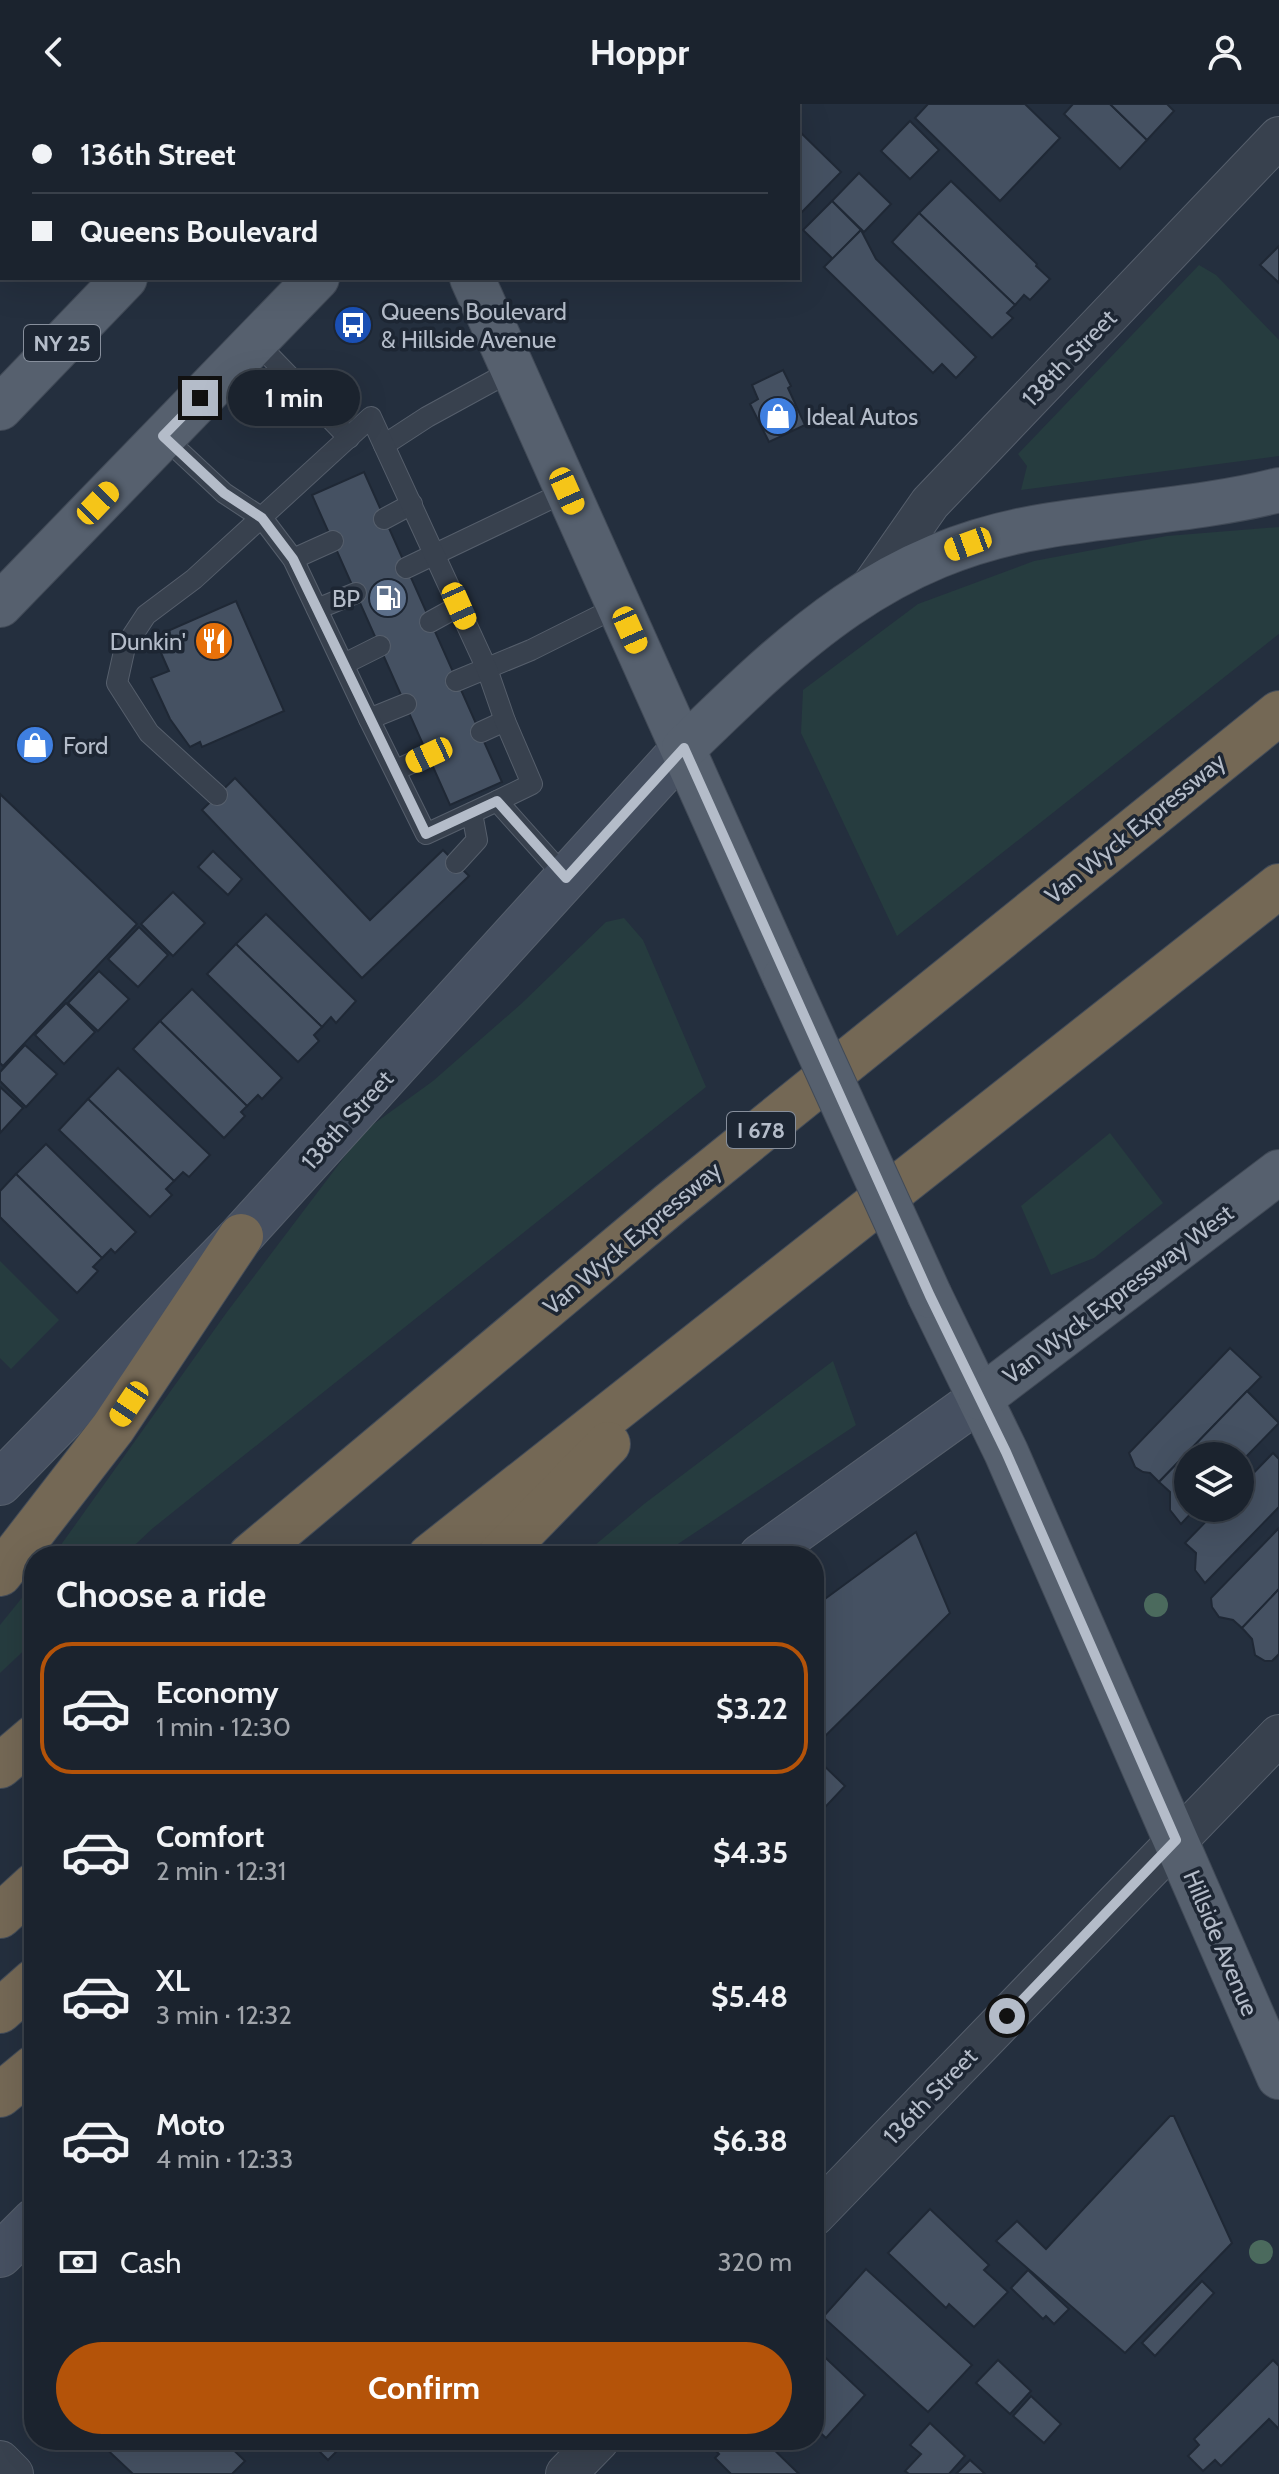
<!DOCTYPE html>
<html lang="en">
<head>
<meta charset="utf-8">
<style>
	body { margin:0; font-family:Cabin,sans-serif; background:#282f3a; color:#f1f3f6; height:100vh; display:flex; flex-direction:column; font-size:30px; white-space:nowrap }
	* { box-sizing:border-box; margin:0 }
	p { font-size:26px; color:#a0a4aa }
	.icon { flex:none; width:44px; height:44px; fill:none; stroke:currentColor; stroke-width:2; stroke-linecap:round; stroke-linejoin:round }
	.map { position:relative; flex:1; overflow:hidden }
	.side { position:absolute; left:24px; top:1442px; width:800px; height:904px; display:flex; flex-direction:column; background:#1b232e; border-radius:32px; box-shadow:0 8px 32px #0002,0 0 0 2px #39404a }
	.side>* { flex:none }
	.banner { position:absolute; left:0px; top:0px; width:800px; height:176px; box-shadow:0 8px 32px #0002,0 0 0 2px #39404a; display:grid; align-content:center; height:176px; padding:0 32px; background:#1b232e }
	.fabs { position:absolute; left:1174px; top:1338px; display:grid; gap:16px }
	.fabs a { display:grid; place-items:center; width:80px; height:80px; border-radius:50%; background:#1b232e; box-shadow:0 8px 32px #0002,0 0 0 2px #39404a; font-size:40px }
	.end { position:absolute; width:36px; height:36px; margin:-18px; border:10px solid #b4bcc9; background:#111; box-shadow:0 0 0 4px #111 }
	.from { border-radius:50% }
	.bubble { position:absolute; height:56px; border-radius:28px; background:#1b232e; box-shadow:0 8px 32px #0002,0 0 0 2px #39404a; font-size:26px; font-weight:800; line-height:56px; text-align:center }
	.car { position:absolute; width:24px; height:48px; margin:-24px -12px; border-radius:10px; box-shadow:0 0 6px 2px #0007; background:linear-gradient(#f5c518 24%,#345 0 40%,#f5c518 0 76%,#345 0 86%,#f5c518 0) }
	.banner b { display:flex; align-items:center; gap:28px; height:76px; font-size:30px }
	.banner b+b { border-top:2px solid #39404a }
	.banner i { width:20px; height:20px; background:#f1f3f6 }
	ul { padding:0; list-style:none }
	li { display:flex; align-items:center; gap:24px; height:132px; margin:0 16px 12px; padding:0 16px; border:4px solid transparent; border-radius:32px }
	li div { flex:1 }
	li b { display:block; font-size:30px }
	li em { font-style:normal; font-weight:800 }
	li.current { border-color:#b45309 }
	li>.icon { width:72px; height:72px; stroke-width:1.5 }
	h2 { padding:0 32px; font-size:36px; line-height:96px }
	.pay { display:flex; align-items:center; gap:20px; height:88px; padding:0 32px; font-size:30px }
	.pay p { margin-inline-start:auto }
	.cta { display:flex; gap:16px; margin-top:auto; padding:16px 32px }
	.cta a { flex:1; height:92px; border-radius:48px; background:#b45309; color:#fff; font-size:32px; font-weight:800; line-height:92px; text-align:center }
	header { display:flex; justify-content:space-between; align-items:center; height:104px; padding:0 32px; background:#1b232e; font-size:36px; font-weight:800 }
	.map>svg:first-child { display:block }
	.green { fill:#263c3f }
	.building { fill:#455162; stroke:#1f2835; stroke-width:2 }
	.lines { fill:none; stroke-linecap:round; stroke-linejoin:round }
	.lane-casing { stroke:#565f6c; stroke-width:22 }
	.street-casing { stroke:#565f6c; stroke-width:42 }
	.secondary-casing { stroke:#565f6c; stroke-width:46 }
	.primary-casing { stroke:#414a57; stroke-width:46 }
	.highway-casing { stroke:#434c59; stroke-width:46 }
	.lane { stroke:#38414e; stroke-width:20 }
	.street { stroke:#38414e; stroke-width:40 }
	.secondary { stroke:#465061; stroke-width:44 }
	.primary { stroke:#56606e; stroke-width:44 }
	.highway { stroke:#746855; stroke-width:44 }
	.primary-bridge-casing { stroke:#414a57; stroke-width:46; stroke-linecap:butt }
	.primary-bridge { stroke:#56606e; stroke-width:44 }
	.tree { fill:#4b6a5d }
	.route { stroke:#b4bcc9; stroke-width:10 }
	.labels { text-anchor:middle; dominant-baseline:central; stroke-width:7; stroke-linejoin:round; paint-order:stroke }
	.shield { fill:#1d2633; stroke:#878f9c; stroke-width:2 }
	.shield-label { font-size:22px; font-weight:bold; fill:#b4bcc9 }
	.poi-label { font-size:24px; fill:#b4bcc9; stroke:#1d2633; text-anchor:start }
	.street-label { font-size:24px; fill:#b4bcc9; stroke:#1d2633 }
</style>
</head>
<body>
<header><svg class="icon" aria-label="back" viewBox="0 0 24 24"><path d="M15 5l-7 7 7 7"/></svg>Hoppr<svg class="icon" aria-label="person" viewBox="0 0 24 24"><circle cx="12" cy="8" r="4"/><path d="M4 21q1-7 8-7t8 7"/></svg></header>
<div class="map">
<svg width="1279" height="2370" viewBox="0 0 1279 2370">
	<rect width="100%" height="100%" fill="#242f3e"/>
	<!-- green -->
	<g class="green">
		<path d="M1199,161L1216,171L1279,236V352L1021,386L1027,362L1018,350Z"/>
		<path d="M1279,423V530L897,832L801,629L803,586L918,500L1034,457L1167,432Z"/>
		<path d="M624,814L643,836L706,983L153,1424L123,1452H53L227,1208L364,1027L433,977L521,900L606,818Z"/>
		<path d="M1110,1029L1163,1099L1094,1154L1051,1171L1021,1102Z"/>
		<path d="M0,1157L59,1216L11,1265L0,1254Z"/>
		<path d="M833,1257L856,1321L660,1452H582L644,1400Z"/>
		<path d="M34,1479V1537L0,1569V1521Z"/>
	</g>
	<!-- building -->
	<g class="building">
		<path d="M0,0H154L2,2L0,162Z"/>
		<path d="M928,0H1025L1060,34L1000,97L915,14Z"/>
		<path d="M1073,0H1110L1147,36L1120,65L1064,10Z"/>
		<path d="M1110,0H1167L1174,7L1147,36Z"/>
		<path d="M910,17L939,46L910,75L881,47Z"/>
		<path d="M798,26L841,68L798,112Z"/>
		<path d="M859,69L891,100L864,128L832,97Z"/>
		<path d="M951,77L1037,160L1036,162L1050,175L1030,196L1024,191L1015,201L919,109Z"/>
		<path d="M832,97L861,126L833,155L803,126Z"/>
		<path d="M919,109L1015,201L1007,209L1013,214L992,234L892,138Z"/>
		<path d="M861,126L876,155L976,253L956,274L942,260L933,269L824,163Z"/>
		<path d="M1279,142V179L1260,161Z"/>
		<path d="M783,266L791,282L788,284L805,321L769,338L750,300L758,295L752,281Z"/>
		<path d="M364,368L502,678L450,701L312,391Z"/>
		<path d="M236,497L284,607L202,643L200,638L190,643L170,615L151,574L169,567L154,533Z"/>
		<path d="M235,674L370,816L443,746L469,772L362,874L202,706Z"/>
		<path d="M0,690L137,820L3,962L0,959Z"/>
		<path d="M213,747L242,775L228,791L198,763Z"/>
		<path d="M173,788L205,819L173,852L141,820Z"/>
		<path d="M266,810L356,897L336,919L331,913L322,923L236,840Z"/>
		<path d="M139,823L168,851L138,883L108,855Z"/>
		<path d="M236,840L322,923L314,931L319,937L298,958L207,870Z"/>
		<path d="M99,867L129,895L98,927L68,899Z"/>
		<path d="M192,885L282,974L262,995L258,991L247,1002L160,917Z"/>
		<path d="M66,899L95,928L64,960L35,931Z"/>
		<path d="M160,917L247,1002L241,1008L245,1012L224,1034L133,945Z"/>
		<path d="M25,941L57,970L26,1003L0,977V968Z"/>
		<path d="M118,964L210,1051L189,1073L183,1068L174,1077L88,995Z"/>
		<path d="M0,983L23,1004L0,1029Z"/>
		<path d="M88,995L174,1077L166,1085L172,1091L150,1113L59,1026Z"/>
		<path d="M46,1040L136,1128L115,1149L111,1145L102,1154L16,1070Z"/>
		<path d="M16,1070L102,1154L93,1163L98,1167L77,1189L0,1113V1087Z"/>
		<path d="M1230,1244L1261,1273L1159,1378L1150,1369L1143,1368L1135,1363L1129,1349Z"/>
		<path d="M1247,1287L1279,1319L1240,1359V1352H1188V1404H1196L1181,1420L1170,1406V1388L1159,1378Z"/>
		<path d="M1273,1349L1279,1355V1403L1205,1479L1195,1466L1196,1449L1185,1439L1219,1404H1240V1383Z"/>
		<path d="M1279,1424V1485L1242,1524L1233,1516L1219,1513L1212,1503L1211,1494Z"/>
		<path d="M916,1428L950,1509L814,1643V1503Z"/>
		<path d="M1279,1485V1550L1272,1557H1265L1255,1551L1252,1535L1242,1524Z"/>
		<path d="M814,1652L845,1682L814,1715Z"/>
		<path d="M1170,2012H1174L1232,2139L1125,2249L996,2137L1017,2117L1046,2145Z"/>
		<path d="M930,2105L989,2161L984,2166L1008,2188L974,2223L949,2200L946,2204L888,2149Z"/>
		<path d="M866,2165L972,2261L928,2308L823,2213Z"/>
		<path d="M1028,2166L1069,2205L1054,2220L1046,2212L1043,2215L1011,2184Z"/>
		<path d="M1202,2177L1214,2189L1155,2252L1142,2239Z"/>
		<path d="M814,2243L865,2291L826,2334L814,2323Z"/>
		<path d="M998,2256L1031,2287L1010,2310L976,2279Z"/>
		<path d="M1273,2256L1279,2262V2325L1269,2315L1221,2362L1215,2356L1203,2367L1188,2352L1199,2341L1194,2335Z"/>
		<path d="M1031,2292L1061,2320L1044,2339L1013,2312Z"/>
		<path d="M930,2319L965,2352L949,2370H909L905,2367L921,2350L910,2341Z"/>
		<path d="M101,2336H223L245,2357L232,2370H133L99,2338Z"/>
		<path d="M308,2336H348L328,2356Z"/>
		<path d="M764,2336L799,2370H731L715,2354L719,2350L706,2337Z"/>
		<path d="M970,2356L980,2365L985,2370H956Z"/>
	</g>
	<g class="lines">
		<!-- lane casing -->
		<g class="lane-casing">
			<g id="lane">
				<path d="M255,237L349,334"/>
				<path d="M163,332L224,389L262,414L293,455L369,615L406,600"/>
				<path d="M384,341L427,313L513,266"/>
				<path d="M384,415L412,400"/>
				<path d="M293,455L333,437"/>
				<path d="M406,464L567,387"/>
				<path d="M317,505L356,489"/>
				<path d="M430,518L459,502"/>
				<path d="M344,560L380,542"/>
				<path d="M456,577L531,546L619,502"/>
				<path d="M369,615L426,730L497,697L566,774"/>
				<path d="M481,628L505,617"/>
				<path d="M396,666L429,651"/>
				<path d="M217,691L149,629L117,579L125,543L146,511L194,475L371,313L487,565L505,617L532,680L497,697"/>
				<path d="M456,759L477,736L472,709"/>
			</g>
		</g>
		<!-- street casing -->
		<g class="street-casing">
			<g id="street">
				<path d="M870,485L930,399L1279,33"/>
				<path d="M814,2112L1279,1631"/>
				<path d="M0,2357L13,2370"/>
				<path d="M566,2370L599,2336"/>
			</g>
		</g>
		<!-- secondary casing -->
		<g class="secondary-casing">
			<g id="secondary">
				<path d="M519,2L521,0"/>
				<path d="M0,1379L241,1132L684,644"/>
				<path d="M761,1452L981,1294"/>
				<path d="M0,2151L34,2117"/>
			</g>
		</g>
		<!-- primary casing -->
		<g class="primary-casing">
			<g id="primary">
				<path d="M348,2L354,0"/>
				<path d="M472,174L785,873"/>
				<path d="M0,304L125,174"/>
				<path d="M0,501L317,174"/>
				<path d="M684,644C795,536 885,448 1045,422C1121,409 1205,405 1279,386"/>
				<path d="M930,1192L1006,1348L1279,1973"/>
				<path d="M981,1294L1279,1068"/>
			</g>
		</g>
		<!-- highway casing -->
		<g class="highway-casing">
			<g id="highway">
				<path d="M250,1452L670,1100L1279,609"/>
				<path d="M430,1452L1279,782"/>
				<path d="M499,1452L608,1340"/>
				<path d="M0,1470L113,1324L241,1132"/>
				<path d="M0,1662L34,1633"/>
				<path d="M0,1812L34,1781"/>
				<path d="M0,1907L34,1877"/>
				<path d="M0,1991L34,1963"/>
			</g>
		</g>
		<!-- lane -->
		<use href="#lane" class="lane"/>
		<!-- street -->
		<use href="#street" class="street"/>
		<!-- secondary -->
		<use href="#secondary" class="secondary"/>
		<!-- primary -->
		<use href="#primary" class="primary"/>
		<!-- highway -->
		<use href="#highway" class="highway"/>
		<!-- primary-bridge casing -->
		<g class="primary-bridge-casing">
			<path id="primary-bridge" d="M785,873L930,1192"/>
		</g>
		<!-- primary-bridge -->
		<use href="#primary-bridge" class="primary-bridge"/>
	</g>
	<!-- trees -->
	<g class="tree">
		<circle cx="1156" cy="1501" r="12"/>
		<circle cx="1261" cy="2148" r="12"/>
	</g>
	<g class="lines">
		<!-- route -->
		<path class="route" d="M200,294L163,332L224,389L262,414L293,455L426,730L497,697L566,774L684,644L930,1192L1006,1348L1176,1736L1007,1912"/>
	</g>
	<!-- icons -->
	<defs>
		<g id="bus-disc" transform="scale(2)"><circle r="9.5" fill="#1a4fb4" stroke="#1d2633"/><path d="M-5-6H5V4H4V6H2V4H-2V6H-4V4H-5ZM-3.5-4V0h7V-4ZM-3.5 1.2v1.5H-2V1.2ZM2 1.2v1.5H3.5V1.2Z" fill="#fff"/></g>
		<g id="shop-disc" transform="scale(2)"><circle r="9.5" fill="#3f7fe0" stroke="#1d2633"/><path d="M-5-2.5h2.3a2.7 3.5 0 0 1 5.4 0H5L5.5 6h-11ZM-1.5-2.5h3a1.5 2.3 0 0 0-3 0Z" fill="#fff"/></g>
		<g id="fuel-disc" transform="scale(2)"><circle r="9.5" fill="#5c6f8a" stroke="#1d2633"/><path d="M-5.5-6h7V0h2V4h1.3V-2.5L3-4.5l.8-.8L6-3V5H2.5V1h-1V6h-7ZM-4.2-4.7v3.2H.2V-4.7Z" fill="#fff"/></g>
		<g id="restaurant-disc" transform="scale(2)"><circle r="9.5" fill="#e8710a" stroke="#1d2633"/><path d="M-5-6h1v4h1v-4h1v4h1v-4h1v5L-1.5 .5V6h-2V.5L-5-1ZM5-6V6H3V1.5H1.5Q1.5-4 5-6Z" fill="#fff"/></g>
	</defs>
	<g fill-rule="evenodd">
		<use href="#bus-disc" x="353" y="221"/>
		<use href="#shop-disc" x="778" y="312"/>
		<use href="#fuel-disc" x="388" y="494"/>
		<use href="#restaurant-disc" x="214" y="537"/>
		<use href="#shop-disc" x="35" y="641"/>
	</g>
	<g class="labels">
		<!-- shield labels -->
		<g class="shield">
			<rect x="24" y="221" width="76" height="36" rx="6"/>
			<rect x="727" y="1008" width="68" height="36" rx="6"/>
		</g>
		<g class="shield-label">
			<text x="62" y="239">NY 25</text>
			<text x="761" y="1026">I 678</text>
		</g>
		<!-- poi labels -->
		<g class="poi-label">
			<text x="381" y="207">Queens Boulevard<tspan x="381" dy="28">&amp; Hillside Avenue</tspan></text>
			<text x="806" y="312">Ideal Autos</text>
			<text x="360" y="494" text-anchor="end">BP</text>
			<text x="186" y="537" text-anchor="end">Dunkin'</text>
			<text x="63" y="641">Ford</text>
		</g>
		<!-- street labels -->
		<g class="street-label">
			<text transform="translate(1069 254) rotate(-46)">138th Street</text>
			<text transform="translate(1135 724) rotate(-39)">Van Wyck Expressway</text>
			<text transform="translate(347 1016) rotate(-48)">138th Street</text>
			<text transform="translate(632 1134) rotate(-40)">Van Wyck Expressway</text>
			<text transform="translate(1118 1190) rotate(-37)">Van Wyck Expressway West</text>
			<text transform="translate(1221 1839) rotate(67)">Hillside Avenue</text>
			<text transform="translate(930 1992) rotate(-46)">136th Street</text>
		</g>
	</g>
</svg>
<div class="fabs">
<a><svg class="icon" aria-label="layers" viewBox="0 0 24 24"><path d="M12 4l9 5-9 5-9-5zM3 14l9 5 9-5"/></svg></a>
</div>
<i class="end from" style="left:1007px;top:1912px"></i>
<i class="end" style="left:200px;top:294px"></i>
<div class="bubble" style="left:228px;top:266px;width:132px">1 min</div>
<i class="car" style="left:567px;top:387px;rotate:156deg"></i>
<i class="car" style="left:98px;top:399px;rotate:44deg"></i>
<i class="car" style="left:968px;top:440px;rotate:250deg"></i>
<i class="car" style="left:459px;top:502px;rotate:156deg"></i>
<i class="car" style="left:630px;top:526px;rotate:156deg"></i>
<i class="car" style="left:429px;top:651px;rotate:245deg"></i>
<i class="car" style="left:129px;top:1300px;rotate:214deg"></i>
<div class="banner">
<b><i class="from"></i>136th Street</b>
<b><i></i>Queens Boulevard</b>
</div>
<section class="side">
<h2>Choose a ride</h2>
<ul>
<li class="current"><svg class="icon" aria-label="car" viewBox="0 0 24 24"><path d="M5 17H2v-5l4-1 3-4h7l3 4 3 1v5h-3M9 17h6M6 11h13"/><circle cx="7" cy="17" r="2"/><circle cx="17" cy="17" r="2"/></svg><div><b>Economy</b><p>1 min · 12:30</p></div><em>$3.22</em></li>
<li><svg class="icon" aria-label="car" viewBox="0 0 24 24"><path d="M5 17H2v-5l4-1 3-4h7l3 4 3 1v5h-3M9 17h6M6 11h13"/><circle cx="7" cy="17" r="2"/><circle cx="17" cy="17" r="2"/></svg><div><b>Comfort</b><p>2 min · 12:31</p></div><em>$4.35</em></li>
<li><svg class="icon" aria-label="car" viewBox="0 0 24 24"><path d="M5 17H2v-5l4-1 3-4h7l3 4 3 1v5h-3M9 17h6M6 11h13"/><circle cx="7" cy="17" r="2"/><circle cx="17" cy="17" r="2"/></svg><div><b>XL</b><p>3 min · 12:32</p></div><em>$5.48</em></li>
<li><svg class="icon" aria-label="car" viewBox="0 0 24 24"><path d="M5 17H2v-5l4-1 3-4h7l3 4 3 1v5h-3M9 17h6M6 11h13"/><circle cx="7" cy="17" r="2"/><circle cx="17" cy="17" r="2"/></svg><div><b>Moto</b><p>4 min · 12:33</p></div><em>$6.38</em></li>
</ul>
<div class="pay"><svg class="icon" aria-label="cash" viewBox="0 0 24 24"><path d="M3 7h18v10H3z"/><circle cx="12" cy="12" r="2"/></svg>Cash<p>320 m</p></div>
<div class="cta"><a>Confirm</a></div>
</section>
</div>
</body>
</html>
